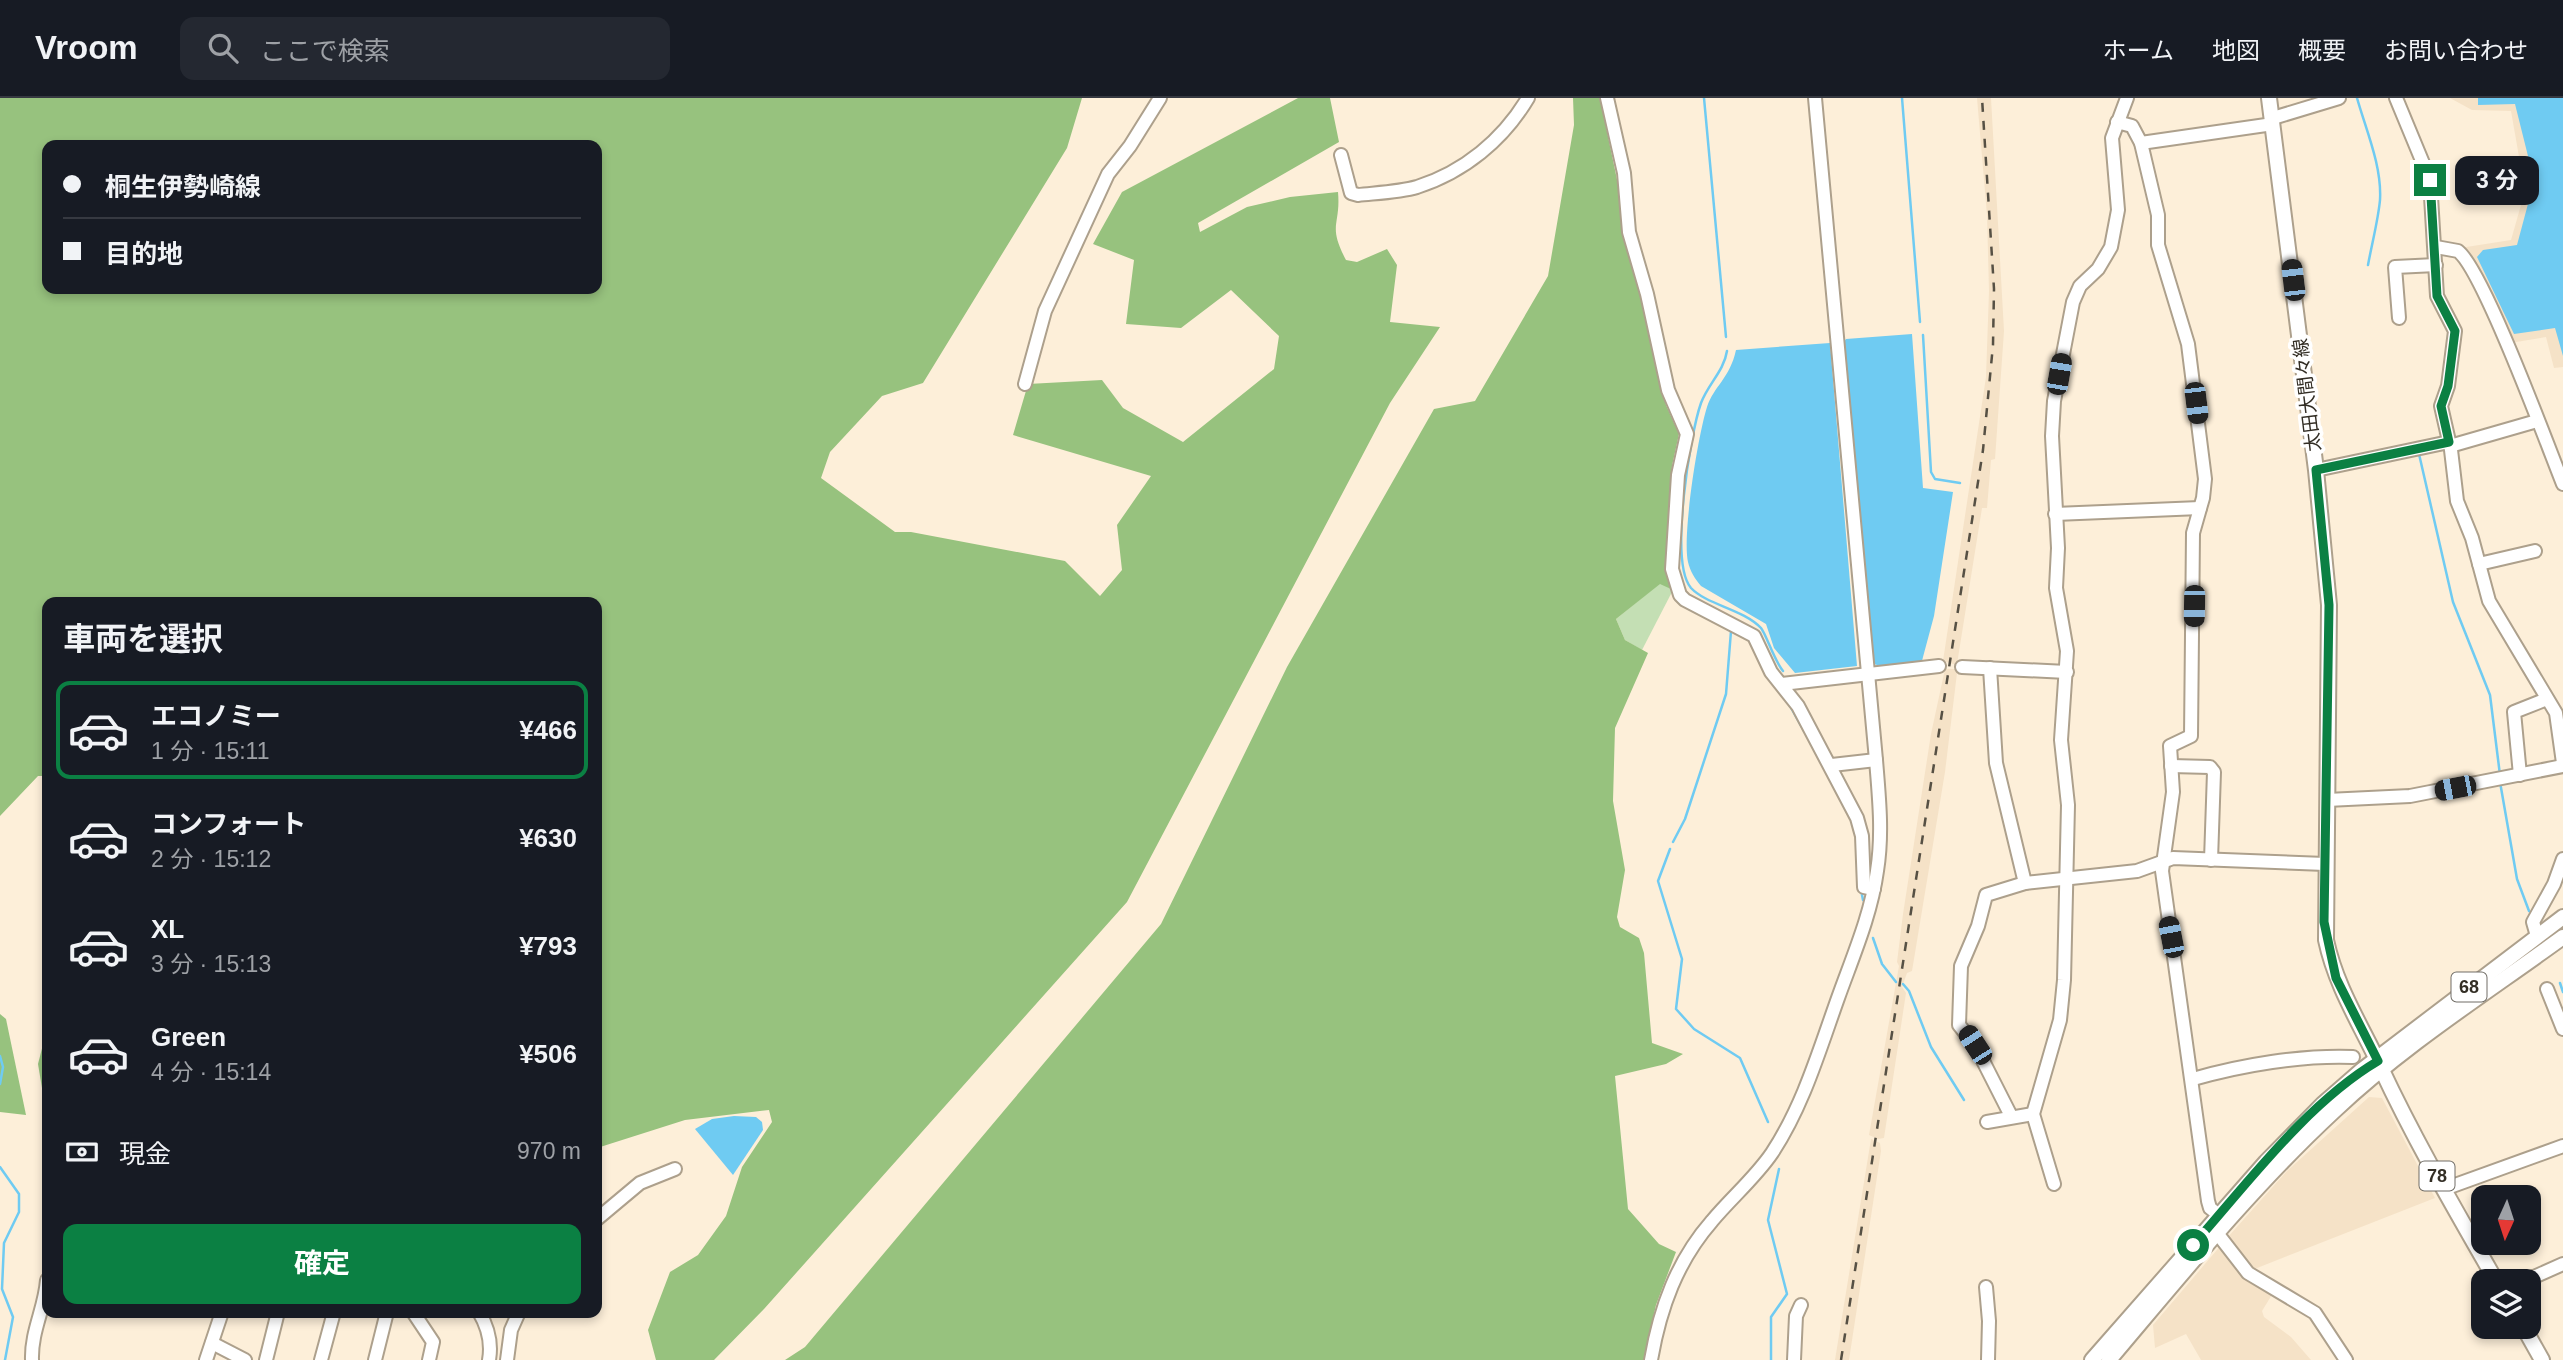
<!DOCTYPE html>
<html lang="ja">
<head>
<meta charset="utf-8">
<style>
	body { margin:0; font-family:Arial,"Noto Sans JP",sans-serif; background:#242831; color:#f1f3f6; height:100vh; display:flex; flex-direction:column; font-size:26px; white-space:nowrap }
	* { box-sizing:border-box; margin:0 }
	p { font-size:23px; color:#9ea1a6 }
	.icon { flex:none; width:38px; height:38px; fill:none; stroke:currentColor; stroke-width:2; stroke-linecap:round; stroke-linejoin:round }
	.map { position:relative; flex:1; overflow:hidden }
	.details { position:absolute; left:42px; top:499px; width:560px; height:721px; display:flex; flex-direction:column; background:#171b24; border-radius:14px; box-shadow:0 4px 10px #0003 }
	.details>* { flex:none }
	.banner { position:absolute; left:42px; top:42px; width:560px; height:154px; border-radius:14px; box-shadow:0 4px 10px #0003; display:grid; align-content:center; height:154px; padding:0 21px; background:#171b24 }
	.needle { width:46px; rotate:183deg }
	.fabs { position:absolute; left:2471px; top:1087px; display:grid; gap:14px }
	.fabs a { display:grid; place-items:center; width:70px; height:70px; border-radius:14px; background:#171b24; box-shadow:0 4px 10px #0003; font-size:35px }
	.end { position:absolute; width:32px; height:32px; margin:-16px; border:9px solid #0b8043; background:#fff; box-shadow:0 0 0 4px #fff }
	.from { border-radius:50% }
	.bubble { position:absolute; height:49px; border-radius:14px; background:#171b24; box-shadow:0 4px 10px #0003; font-size:23px; font-weight:700; line-height:49px; text-align:center }
	.car { position:absolute; width:21px; height:42px; margin:-21px -10px; border-radius:9px; box-shadow:0 0 5px 2px #0007; background:linear-gradient(#222 24%,#8ab4d8 0 40%,#222 0 76%,#8ab4d8 0 86%,#222 0) }
	.banner b { display:flex; align-items:center; gap:24px; height:66px; font-size:26px }
	.banner b+b { border-top:2px solid #363941 }
	.banner i { width:18px; height:18px; background:#f1f3f6 }
	ul { padding:0; list-style:none }
	li { display:flex; align-items:center; gap:21px; height:98px; margin:0 14px 10px; padding:0 7px; border:4px solid transparent; border-radius:14px }
	li div { flex:1 }
	li b { display:block; font-size:26px }
	li em { font-style:normal; font-weight:700 }
	li.current { border-color:#0b8043 }
	li>.icon { width:63px; height:63px; stroke-width:1.5 }
	h2 { padding:0 21px; font-size:32px; line-height:84px }
	.pay { display:flex; align-items:center; gap:18px; height:77px; padding:0 21px; font-size:26px }
	.pay p { margin-inline-start:auto }
	.cta { display:flex; gap:14px; margin-top:auto; padding:14px 21px }
	.cta a { flex:1; height:80px; border-radius:14px; background:#0b8043; color:#fff; font-size:28px; font-weight:700; line-height:80px; text-align:center }
	header { display:flex; align-items:center; gap:42px; box-sizing:border-box; height:98px; padding:0 35px; background:#171b24; border-bottom:2px solid #363941 }
	header strong { font-size:33px }
	nav { display:flex; gap:38px; margin-inline-start:auto; font-size:24px }
	.search { width:490px; height:63px; background:#242831; display:flex; align-items:center; gap:18px; box-sizing:border-box; padding:0 24px; border-radius:14px; color:#9ea1a6; font-size:26px }
	.map>svg:first-child { display:block }
	.built { fill:#f5e2c7 }
	.green { fill:#c4dfb4 }
	.forest { fill:#97c27e; fill-rule:evenodd }
	.water { fill:#6fcbf2 }
	.lines { fill:none; stroke-linecap:round; stroke-linejoin:round }
	.stream { stroke:#6fcbf2; stroke-width:2.5 }
	.minor-casing { stroke:#ada08c; stroke-width:16 }
	.major-casing { stroke:#ada08c; stroke-width:18 }
	.minor { stroke:#fff; stroke-width:12 }
	.major { stroke:#fff; stroke-width:14 }
	.rail { stroke:#565044; stroke-width:2.5; stroke-dasharray:9 9; stroke-linecap:butt }
	.route { stroke:#0b8043; stroke-width:9 }
	.labels { text-anchor:middle; dominant-baseline:central; stroke-width:7; stroke-linejoin:round; paint-order:stroke }
	.shield { fill:#fff; stroke:#706d66; stroke-width:2 }
	.shield-label { font-size:18px; font-weight:bold; fill:#332e25 }
	.street-label { font-size:19px; fill:#332e25; stroke:#fff }
</style>
</head>
<body>
<header>
<strong>Vroom</strong>
<div class="search"><svg class="icon" aria-label="search" viewBox="0 0 24 24"><circle cx="10" cy="10" r="6"/><path d="M15 15l6 6"/></svg>ここで検索</div>
<nav><a>ホーム</a><a>地図</a><a>概要</a><a>お問い合わせ</a></nav>
</header>
<div class="map">
<svg width="2563" height="1262" viewBox="0 0 2563 1262">
	<rect width="100%" height="100%" fill="#fdefd9"/>
	<!-- built -->
	<g class="built">
		<path d="M1977,0H1991L2004,233L1995,361L1991,362L1987,410H1982L1957,566H1953L1943,563L1986,279L1989,193L1987,117Z"/>
		<path d="M2450,0H2563V269L2554,270L2546,239L2510,245L2460,150L2511,142L2525,93L2511,13L2472,12Z"/>
		<path d="M1945,571H1956L1957,575L1945,674L1912,873L1907,875L1902,889L1906,895L1884,1040L1878,1041L1869,1037L1899,868L1897,864L1903,816L1931,636Z"/>
		<path d="M2369,999L2382,1000L2435,1100L2252,1172L2227,1140L2287,1073Z"/>
		<path d="M1871,1041L1880,1045L1881,1053L1849,1262H1835Z"/>
		<path d="M2222,1146L2273,1195L2262,1213L2264,1219L2291,1239L2311,1262H2201L2186,1236L2155,1250L2153,1227Z"/>
	</g>
	<!-- green -->
	<path class="green" d="M1660,485L1673,492L1642,552L1625,542L1616,521Z"/>
	<!-- forest -->
	<g class="forest">
		<path d="M0,0H1082L1067,50L923,285L882,298L830,354L821,380L895,434H911L1065,463L1100,498L1122,472L1117,427L1151,378L1013,337L1028,286L1102,282L1123,310L1183,344L1274,271L1279,238L1231,192L1181,230L1126,226L1134,162L1093,146L1122,94L1298,0H1330L1339,44L1198,125L1200,134L1247,109L1290,99L1338,94C1341,128 1327,126 1346,162L1357,164L1387,151L1397,167L1390,224L1440,229L1390,305L1127,804L764,1211L714,1262H656L648,1232L670,1174L698,1157L726,1118L742,1069L772,1024L769,1012L685,1022L597,1050V504H47V678H38L0,718ZM47,47H597V191H47Z"/>
		<path d="M1573,0H1600L1654,259L1666,307L1679,336L1672,368L1666,457V475L1673,492L1660,486L1616,521L1625,542L1648,555L1615,630L1613,703L1625,772L1617,819L1620,829L1639,840L1644,855L1652,945L1683,956L1666,966L1615,978L1628,1111L1659,1146L1676,1154L1656,1207L1644,1262H785L805,1249L1161,826L1287,569L1434,311L1475,303L1548,178L1574,27Z"/>
		<path d="M0,916L6,921L26,1017L0,1014Z"/>
		<path d="M47,931V1020L38,966Z"/>
	</g>
	<!-- water -->
	<g class="water">
		<path d="M2478,0H2563V258L2555,230L2514,236L2477,159L2483,152L2517,147L2532,91V74L2515,6L2478,7Z"/>
		<path d="M1912,236L1923,390L1953,394L1934,518L1923,559L1922,563L1880,568L1874,566L1844,244L1846,241Z"/>
		<path d="M1830,245L1857,568L1795,575L1774,550L1766,526L1701,488C1695,481 1690,473 1688,464C1682,437 1698,337 1707,309C1714,288 1730,280 1736,252Z"/>
		<path d="M734,1018L756,1019L762,1024L763,1032L733,1077L695,1031L712,1021Z"/>
	</g>
	<g class="lines">
		<!-- stream -->
		<g class="stream">
			<path d="M1704,0L1726,239"/>
			<path d="M1902,0L1920,224"/>
			<path d="M2357,0C2366,32 2382,68 2380,102C2378,123 2372,145 2368,167"/>
			<path d="M1923,237L1931,374L1935,381L1960,385"/>
			<path d="M1727,253C1724,273 1708,286 1701,305C1690,336 1669,465 1691,490C1707,507 1743,511 1761,530C1766,536 1774,562 1783,573"/>
			<path d="M2419,356L2453,504L2490,597L2500,677"/>
			<path d="M1789,606L1804,633"/>
			<path d="M2500,684L2517,781L2529,813"/>
			<path d="M1673,744L1685,721L1726,596L1731,533"/>
			<path d="M1670,751L1658,783L1682,861L1676,911L1694,931L1740,960L1768,1024"/>
			<path d="M1861,792L1863,802"/>
			<path d="M1873,840L1882,866L1896,884"/>
			<path d="M2560,885L2563,894"/>
			<path d="M1903,886L1909,893L1931,949L1964,1002"/>
			<path d="M0,958L3,969L0,986"/>
			<path d="M0,1069L19,1096V1114L4,1145L2,1191L13,1219L5,1262"/>
			<path d="M1771,1262V1219L1787,1196L1768,1122L1779,1071"/>
		</g>
		<!-- minor casing -->
		<g class="minor-casing">
			<g id="minor">
				<path d="M1607,0L1624,75L1629,134L1647,196L1668,292L1687,336L1678,377L1672,471L1680,497L1685,502L1754,538L1771,574L1798,608L1857,720L1862,738L1864,789L1874,791"/>
				<path d="M2396,0L2430,82L2437,198L2455,233L2448,288L2441,308L2451,352L2457,403L2472,440L2489,503L2556,615L2563,665"/>
				<path d="M2273,20L2339,0"/>
				<path d="M2117,24L2132,28L2141,45L2158,117V147L2188,246L2205,381L2203,400L2193,435L2191,638L2170,648L2173,694L2162,773L2208,1103L2210,1110L2219,1117"/>
				<path d="M2141,45L2273,26"/>
				<path d="M1341,57L1351,95L1358,97C1376,95 1400,94 1417,89C1464,74 1503,42 1528,0"/>
				<path d="M2436,149L2458,153C2483,172 2547,346 2563,386"/>
				<path d="M2399,220L2395,169L2436,167"/>
				<path d="M1025,286L1045,213L1108,76L1130,48L1160,0"/>
				<path d="M2450,348L2537,323"/>
				<path d="M2316,372L2449,344"/>
				<path d="M2055,416L2200,410"/>
				<path d="M2479,466L2535,453"/>
				<path d="M1962,569L2067,574"/>
				<path d="M1990,570L1996,665L2025,785"/>
				<path d="M1782,586L1939,568"/>
				<path d="M1832,667L1876,662"/>
				<path d="M2171,668L2210,669L2214,674L2211,762"/>
				<path d="M2520,677L2514,614L2547,601"/>
				<path d="M2327,702L2410,698L2563,668"/>
				<path d="M2537,838L2533,824L2554,786L2563,761"/>
				<path d="M2547,891L2563,931"/>
				<path d="M2193,981C2242,967 2301,957 2353,959"/>
				<path d="M2011,1018L1975,947L1959,927L1961,868L1978,828L1986,797L2025,785L2137,773L2173,760L2325,766"/>
				<path d="M1987,1024L2033,1016"/>
				<path d="M2054,1086L2033,1016L2060,922L2064,882L2068,707L2061,642L2067,553L2056,490L2058,450L2052,338L2054,303L2073,204L2080,188L2098,171L2111,149L2118,112L2112,40L2127,0"/>
				<path d="M2444,1091L2563,1048"/>
				<path d="M597,1121L640,1085L675,1071"/>
				<path d="M2217,1135L2248,1175L2315,1215L2346,1262"/>
				<path d="M2525,1183L2563,1166"/>
				<path d="M1986,1189L1989,1223L1988,1262"/>
				<path d="M413,1214L433,1244L429,1262"/>
				<path d="M479,1214C488,1229 492,1245 489,1262"/>
				<path d="M212,1245L245,1262"/>
				<path d="M32,1262C31,1233 45,1210 47,1182"/>
				<path d="M206,1262L222,1214"/>
				<path d="M266,1262L278,1214"/>
				<path d="M321,1262L334,1214"/>
				<path d="M375,1262L387,1214"/>
				<path d="M507,1262L511,1232L519,1214"/>
				<path d="M1651,1262C1660,1210 1677,1163 1712,1123C1731,1100 1755,1080 1772,1055C1803,1008 1819,953 1838,900C1853,858 1871,817 1877,773C1883,736 1879,699 1876,662L1815,0"/>
				<path d="M1794,1262L1796,1218L1801,1207"/>
			</g>
		</g>
		<!-- major casing -->
		<g class="major-casing">
			<g id="major">
				<path d="M2269,0L2316,372L2329,507L2326,842C2336,889 2361,927 2381,970C2415,1043 2456,1113 2496,1183"/>
				<path d="M2523,1228L2542,1262"/>
				<path d="M2092,1262L2266,1064L2323,1006L2362,972L2563,819"/>
				<path d="M2109,1262C2181,1177 2252,1089 2334,1013C2404,947 2486,895 2563,839"/>
			</g>
		</g>
		<!-- minor -->
		<use href="#minor" class="minor"/>
		<!-- major -->
		<use href="#major" class="major"/>
		<!-- rail -->
		<path class="rail" d="M1841,1262L1983,352L1993,247L1994,191L1982,0"/>
	</g>
	<g class="lines">
		<!-- route -->
		<path class="route" d="M2193,1147C2248,1085 2307,1005 2378,963L2336,880L2324,824L2329,507L2316,372L2449,344L2441,308L2448,288L2455,233L2437,198L2430,82"/>
	</g>
	<g class="labels">
		<!-- shield labels -->
		<g class="shield">
			<rect x="2451.5" y="874.5" width="35" height="29" rx="5"/>
			<rect x="2419.5" y="1063.5" width="35" height="29" rx="5"/>
		</g>
		<g class="shield-label">
			<text x="2469" y="889">68</text>
			<text x="2437" y="1078">78</text>
		</g>
		<!-- street labels -->
		<g class="street-label">
			<text transform="translate(2307 297) rotate(-97)">太田大間々線</text>
		</g>
	</g>
</svg>
<div class="fabs">
<a><svg class="needle" viewBox="-14 -14 28 28"><path d="M0-13l5 13h-10z" fill="#e53935"/><path d="M0 13l5-13h-10z" fill="#9ea1a6"/></svg></a>
<a><svg class="icon" aria-label="layers" viewBox="0 0 24 24"><path d="M12 4l9 5-9 5-9-5zM3 14l9 5 9-5"/></svg></a>
</div>
<i class="end from" style="left:2193px;top:1147px"></i>
<i class="end" style="left:2430px;top:82px"></i>
<div class="bubble" style="left:2455px;top:58px;width:84px">3 分</div>
<i class="car" style="left:2293px;top:182px;rotate:353deg"></i>
<i class="car" style="left:2059px;top:276px;rotate:10deg"></i>
<i class="car" style="left:2196px;top:305px;rotate:173deg"></i>
<i class="car" style="left:2194px;top:508px;rotate:181deg"></i>
<i class="car" style="left:2455px;top:690px;rotate:259deg"></i>
<i class="car" style="left:2171px;top:839px;rotate:349deg"></i>
<i class="car" style="left:1975px;top:947px;rotate:327deg"></i>
<div class="banner">
<b><i class="from"></i>桐生伊勢崎線</b>
<b><i></i>目的地</b>
</div>
<section class="details">
<h2>車両を選択</h2>
<ul>
<li class="current"><svg class="icon" aria-label="car" viewBox="0 0 24 24"><path d="M5 17H2v-5l4-1 3-4h7l3 4 3 1v5h-3M9 17h6M6 11h13"/><circle cx="7" cy="17" r="2"/><circle cx="17" cy="17" r="2"/></svg><div><b>エコノミー</b><p>1 分 · 15:11</p></div><em>¥466</em></li>
<li><svg class="icon" aria-label="car" viewBox="0 0 24 24"><path d="M5 17H2v-5l4-1 3-4h7l3 4 3 1v5h-3M9 17h6M6 11h13"/><circle cx="7" cy="17" r="2"/><circle cx="17" cy="17" r="2"/></svg><div><b>コンフォート</b><p>2 分 · 15:12</p></div><em>¥630</em></li>
<li><svg class="icon" aria-label="car" viewBox="0 0 24 24"><path d="M5 17H2v-5l4-1 3-4h7l3 4 3 1v5h-3M9 17h6M6 11h13"/><circle cx="7" cy="17" r="2"/><circle cx="17" cy="17" r="2"/></svg><div><b>XL</b><p>3 分 · 15:13</p></div><em>¥793</em></li>
<li><svg class="icon" aria-label="car" viewBox="0 0 24 24"><path d="M5 17H2v-5l4-1 3-4h7l3 4 3 1v5h-3M9 17h6M6 11h13"/><circle cx="7" cy="17" r="2"/><circle cx="17" cy="17" r="2"/></svg><div><b>Green</b><p>4 分 · 15:14</p></div><em>¥506</em></li>
</ul>
<div class="pay"><svg class="icon" aria-label="cash" viewBox="0 0 24 24"><path d="M3 7h18v10H3z"/><circle cx="12" cy="12" r="2"/></svg>現金<p>970 m</p></div>
<div class="cta"><a>確定</a></div>
</section>
</div>
</body>
</html>
